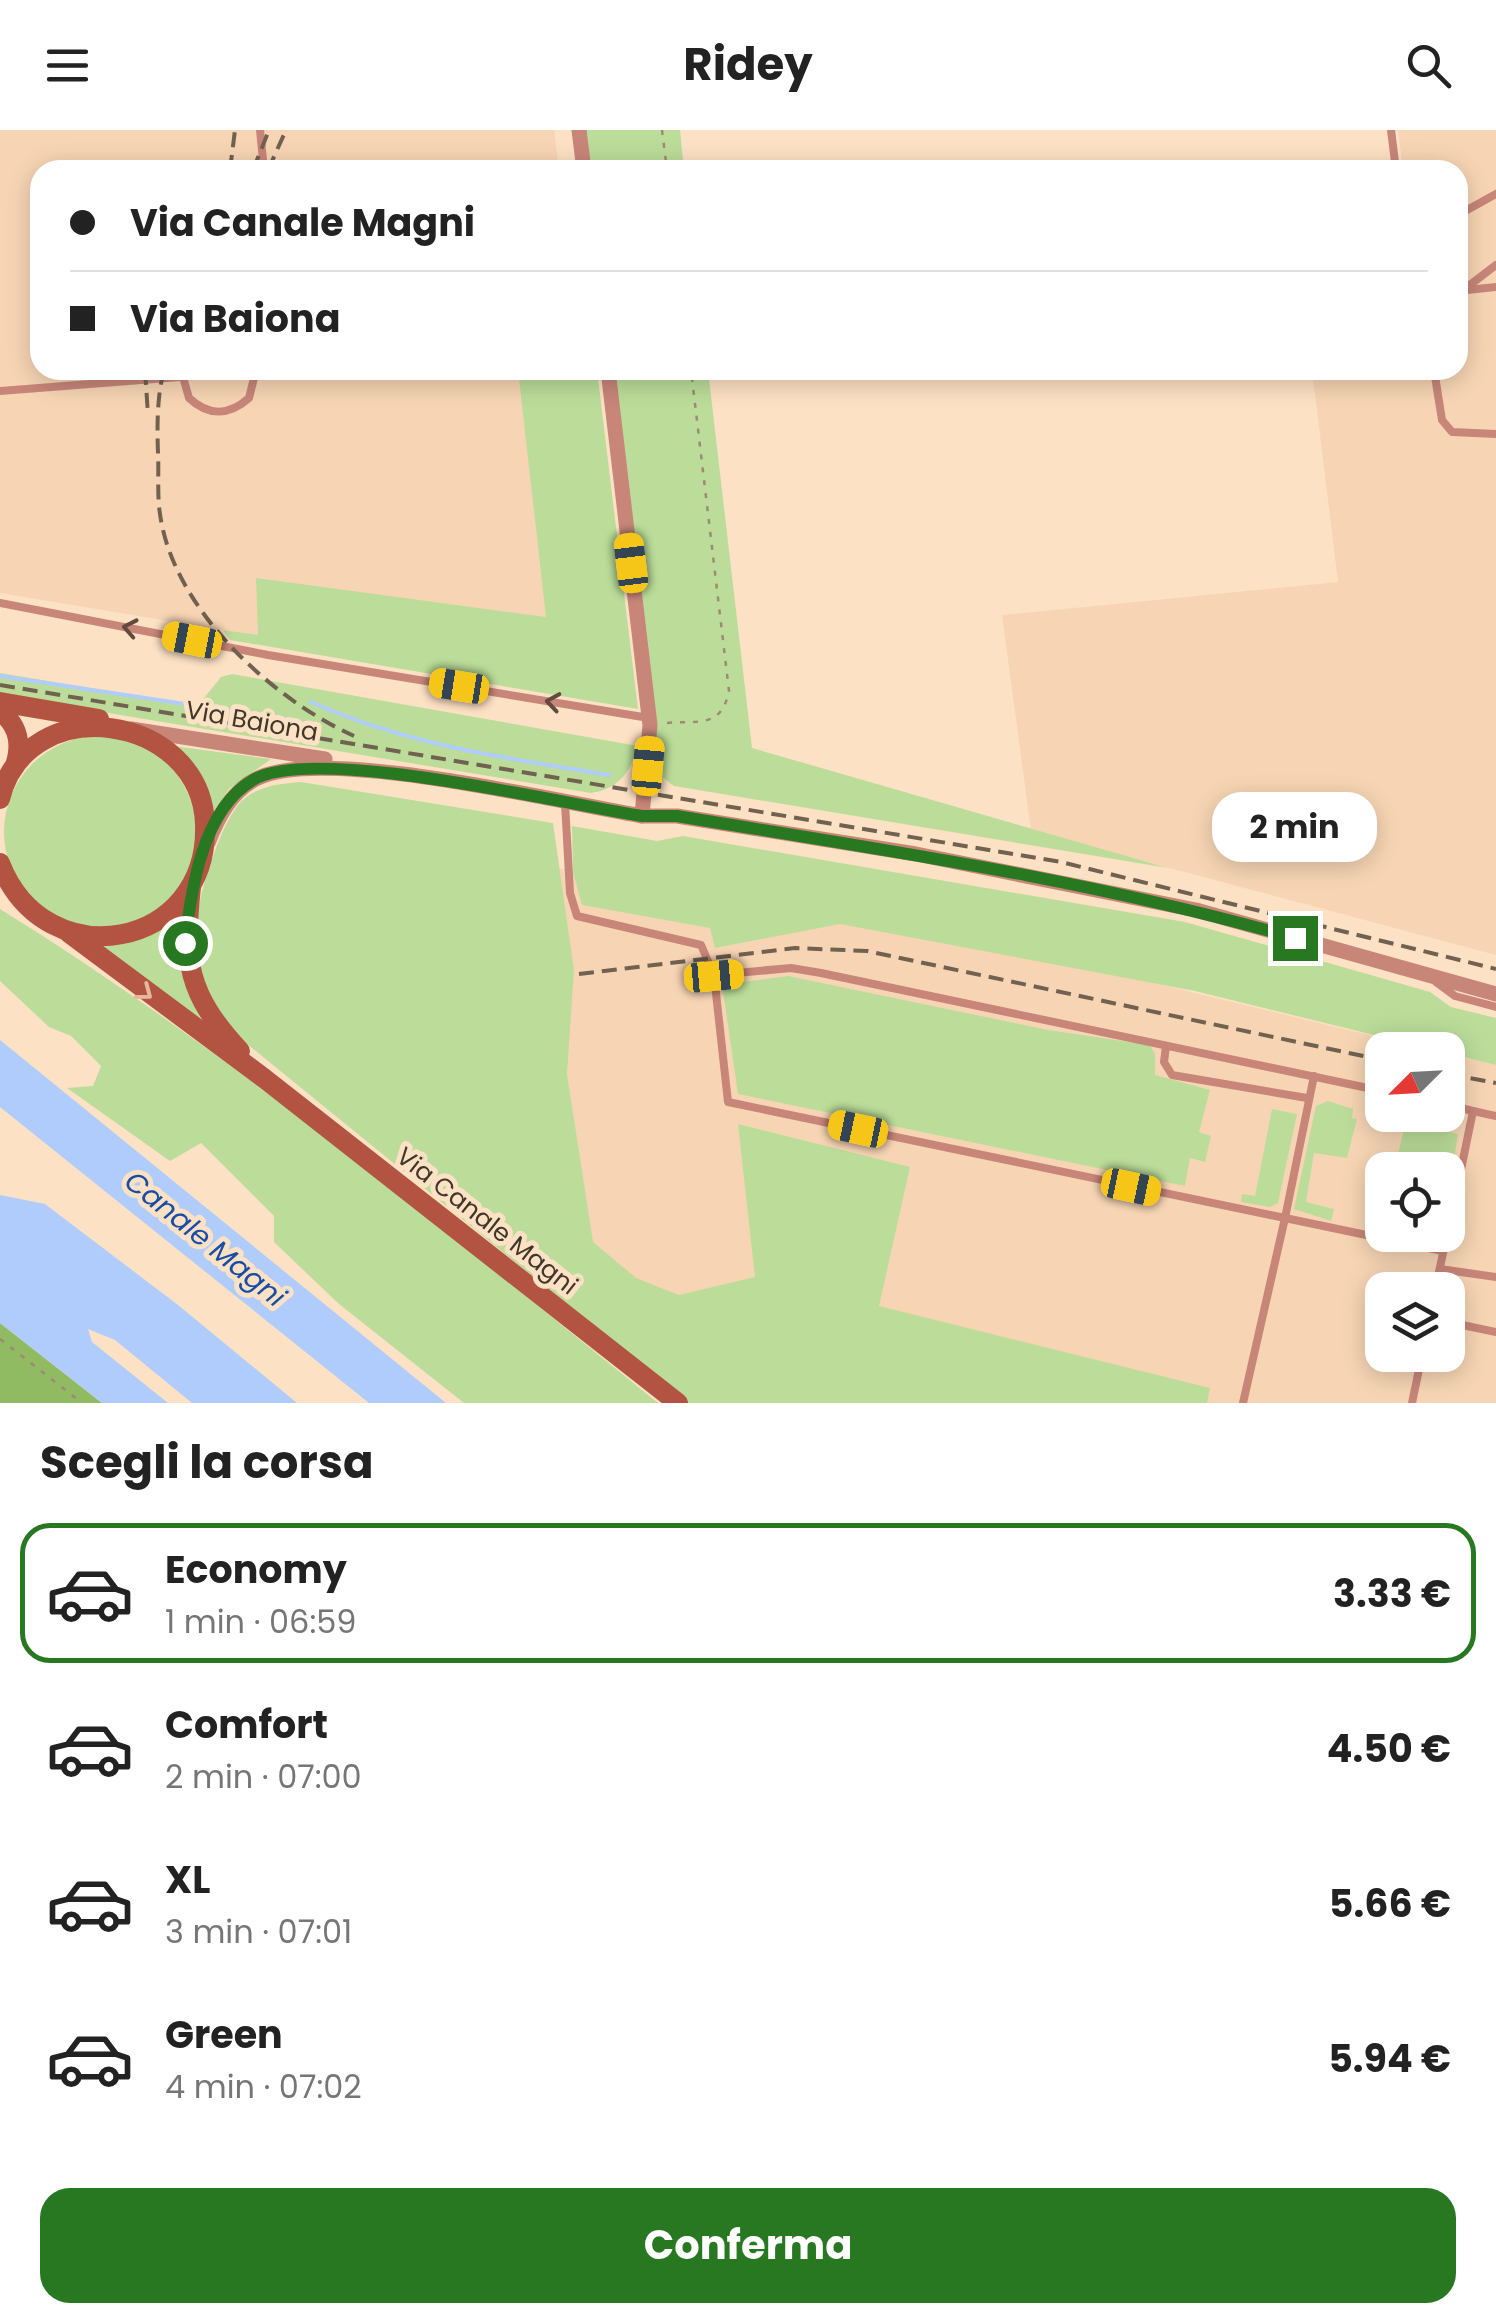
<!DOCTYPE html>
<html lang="it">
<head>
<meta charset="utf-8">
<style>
	body { margin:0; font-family:Poppins,sans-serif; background:#f2f2f2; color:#222; height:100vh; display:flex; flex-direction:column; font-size:38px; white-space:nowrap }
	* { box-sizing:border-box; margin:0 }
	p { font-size:32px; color:#767676 }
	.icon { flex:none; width:55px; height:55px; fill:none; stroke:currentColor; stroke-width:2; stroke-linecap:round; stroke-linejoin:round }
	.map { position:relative; height:1273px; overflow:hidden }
	.side { display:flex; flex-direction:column; background:#fff; flex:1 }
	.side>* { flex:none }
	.guide { position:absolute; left:30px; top:30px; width:1438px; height:220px; border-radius:30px; box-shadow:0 5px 25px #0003; display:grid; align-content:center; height:220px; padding:0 40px; background:#fff }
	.needle { width:65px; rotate:246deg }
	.tools { position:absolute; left:1365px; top:902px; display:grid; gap:20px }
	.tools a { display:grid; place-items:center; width:100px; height:100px; border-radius:20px; background:#fff; box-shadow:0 5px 25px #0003; font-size:50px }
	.end { position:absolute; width:45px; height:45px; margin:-22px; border:12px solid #287822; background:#fff; box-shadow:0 0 0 5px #fff }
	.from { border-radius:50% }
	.bubble { position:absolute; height:70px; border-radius:30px; background:#fff; box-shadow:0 5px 25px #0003; font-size:32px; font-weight:700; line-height:70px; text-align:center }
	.car { position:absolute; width:30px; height:60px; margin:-30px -15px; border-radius:12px; box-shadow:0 0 8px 2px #0007; background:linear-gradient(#f5c518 24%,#345 0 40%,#f5c518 0 76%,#345 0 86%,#f5c518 0) }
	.guide b { display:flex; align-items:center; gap:35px; height:95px; font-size:38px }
	.guide b+b { border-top:2px solid #e0e0e0 }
	.guide i { width:25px; height:25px; background:#222 }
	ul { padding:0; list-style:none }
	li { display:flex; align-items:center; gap:30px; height:140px; margin:0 20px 15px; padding:0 20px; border:5px solid transparent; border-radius:30px }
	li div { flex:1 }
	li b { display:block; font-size:38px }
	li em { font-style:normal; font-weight:700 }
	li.active { border-color:#287822 }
	li>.icon { width:90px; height:90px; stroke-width:1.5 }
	h2 { padding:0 40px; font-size:45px; line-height:120px }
	.action { display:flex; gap:20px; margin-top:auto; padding:20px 40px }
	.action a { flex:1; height:115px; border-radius:30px; background:#287822; color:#fff; font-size:40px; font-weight:700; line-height:115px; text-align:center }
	header { display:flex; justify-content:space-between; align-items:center; height:130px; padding:0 40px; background:#fff; font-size:45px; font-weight:700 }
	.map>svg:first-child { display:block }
	.built { fill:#f7d5b4; fill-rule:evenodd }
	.green { fill:#bd9 }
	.forest { fill:#90bb63 }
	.water { fill:#afccfd }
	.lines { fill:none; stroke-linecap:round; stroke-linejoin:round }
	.stream { stroke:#afccfd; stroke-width:4 }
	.path { stroke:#9d8a75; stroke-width:2.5; stroke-dasharray:5 8; stroke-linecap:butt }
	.service { stroke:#c88679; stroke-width:8 }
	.minor { stroke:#c88679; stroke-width:15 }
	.secondary { stroke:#b35443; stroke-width:20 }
	.rail { stroke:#706150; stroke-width:4; stroke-dasharray:15 8; stroke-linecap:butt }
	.oneway { stroke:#634a3e }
	.oneway2 { stroke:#e7b79d }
	.route { stroke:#287822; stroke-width:12 }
	.labels { text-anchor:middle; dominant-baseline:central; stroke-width:10; stroke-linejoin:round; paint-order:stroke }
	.street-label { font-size:25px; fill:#41362a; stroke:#fde1c4 }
	.water-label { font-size:28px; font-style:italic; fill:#174da7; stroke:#fde1c4 }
</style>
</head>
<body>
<header><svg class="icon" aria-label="menu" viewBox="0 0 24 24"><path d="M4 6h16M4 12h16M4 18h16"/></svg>Ridey<svg class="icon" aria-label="search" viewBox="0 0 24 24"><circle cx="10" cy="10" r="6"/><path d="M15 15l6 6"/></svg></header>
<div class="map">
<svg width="1496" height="1273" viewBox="0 0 1496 1273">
	<rect width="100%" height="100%" fill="#fde1c4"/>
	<!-- built -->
	<g class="built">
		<path d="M0,0H554L559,40H40V240H581L620,566L0,463Z"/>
		<path d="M1398,0H1496V825L1031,701L1002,485L1338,452L1312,240H1458V40H1403Z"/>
		<path d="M473,722L1125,846L1431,920H1382V985H1448V924L1496,935V1273H720L556,1136ZM1382,1040H1448V1105H1382ZM1382,1160H1448V1225H1382Z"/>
	</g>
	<!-- green -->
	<g class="green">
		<path d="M586,0H680L684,40H591Z"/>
		<path d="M518,240H597L638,579L230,510L223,500L258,505L256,448L546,487Z"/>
		<path d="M614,240H708L752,618L1168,738L674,656L661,646Z"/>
		<path d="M0,543L191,575L200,573L221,547L232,544L638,616C631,641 619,659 591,663L0,565Z"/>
		<circle cx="100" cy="702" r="96"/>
		<path d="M173,616L271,629L229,659L212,686Z"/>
		<path d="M301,652L553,693L574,840L567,944L593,1112L636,1148L679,1165L755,1147L738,994L910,1037L879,1176L1210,1258L1207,1273H688L230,900C211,874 200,847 195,815C191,786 220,689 243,670C260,655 280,654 301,652Z"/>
		<path d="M572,696L657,711L683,706L1185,792L1430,862L1451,877L1496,888V935L1195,861L840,794L715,818L710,798L582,775L573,742Z"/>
		<path d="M182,778L179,835L201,890L91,816L130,811Z"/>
		<path d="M0,779C234,924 444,1101 658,1273H464L339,1174L274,1112V1086L201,1013L170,1031L67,958L93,956L101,936L71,906L49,897L0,851Z"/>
		<path d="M788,846L1048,900L1150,915L1155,924V945L1210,960L1199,1002L1211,1006L1205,1032L1190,1028L1185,1056L738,964L723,861L728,854Z"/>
		<path d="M1328,971L1353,979L1352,988L1357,989L1347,1028L1314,1023L1306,1072L1334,1079L1331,1091L1294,1079L1316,976Z"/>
		<path d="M1272,979L1297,984L1278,1073L1270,1077L1241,1072L1242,1064L1255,1066Z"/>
		<path d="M1406,992L1458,1004L1448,1065V1040H1420L1421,1032L1398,1024Z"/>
	</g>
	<!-- forest -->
	<path class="forest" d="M0,1193L102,1273H0Z"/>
	<!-- water -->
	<g class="water">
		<path d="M0,910L446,1273H369L0,977Z"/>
		<path d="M0,1065L45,1074L178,1175L297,1273H192L115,1210L88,1199L92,1212L168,1273H102L0,1193Z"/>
	</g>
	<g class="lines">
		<!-- stream -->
		<g class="stream">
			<path d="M0,546L297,591"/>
			<path d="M311,572C407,615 506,628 609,645"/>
		</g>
		<!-- path -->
		<g class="path">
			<path d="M662,0L667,40"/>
			<path d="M667,593C699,590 721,599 729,561L691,240"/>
			<path d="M0,1209L82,1273"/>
		</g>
		<!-- service -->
		<g class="service">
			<path d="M260,0L264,40"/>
			<path d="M1391,0L1396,40"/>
			<path d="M1458,85L1496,64"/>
			<path d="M1467,160L1496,157"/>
			<path d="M1462,161L1496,135"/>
			<path d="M181,240L189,268C208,286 229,286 249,268L256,240"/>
			<path d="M1434,240L1442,290L1452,302L1496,304"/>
			<path d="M0,261L180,247"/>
			<path d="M0,473L268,525L649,588"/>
			<path d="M565,673L570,763L577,786L701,815L714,845L791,838L821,843L1382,961"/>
			<path d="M714,845L728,972L1285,1088L1314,946"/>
			<path d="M1436,852L1455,866L1496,877"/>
			<path d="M1166,916L1164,932L1172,945L1307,968"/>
			<path d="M1448,975L1473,981L1448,1103"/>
			<path d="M1473,981L1496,986"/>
			<path d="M1440,1139L1496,1147"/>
			<path d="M1435,1160L1447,1105"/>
			<path d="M1448,1192L1496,1202"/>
			<path d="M1243,1273L1285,1088L1443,1121"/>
			<path d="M1412,1273L1422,1225"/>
		</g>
		<!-- minor -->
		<g class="minor">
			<path d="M579,0L584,40"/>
			<path d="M608,240L650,595L642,686"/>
			<path d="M131,599L325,629"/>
			<path d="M208,713C218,687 232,660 258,648C326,616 558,672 642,686H677L916,724L1196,780L1496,864"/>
		</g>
		<!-- secondary -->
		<g class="secondary">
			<path d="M0,572L99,589"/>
			<path d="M0,581C19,596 22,614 15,636"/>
			<path d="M0,669C27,558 201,583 205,694C210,819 45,850 0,733"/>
			<path d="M191,757C183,831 187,864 240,921"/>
			<path d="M69,803L265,949L678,1273"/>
		</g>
		<!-- rail -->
		<g class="rail">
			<path d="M230,40L235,0"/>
			<path d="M253,40L269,0"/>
			<path d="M268,40L286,0"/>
			<path d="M145,240L148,285"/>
			<path d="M164,240C157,266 157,296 158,323C159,343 157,365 160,384C173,479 272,569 354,606"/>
			<path d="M0,555L1061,732L1496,839"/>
			<path d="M579,844L795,818L867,821L1382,930"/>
			<path d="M1448,944L1496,953"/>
		</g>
	</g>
	<!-- one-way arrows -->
	<defs><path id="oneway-chevron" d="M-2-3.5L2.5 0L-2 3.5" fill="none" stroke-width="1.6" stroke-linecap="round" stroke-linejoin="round" transform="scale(2.5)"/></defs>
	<g class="oneway">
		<use href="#oneway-chevron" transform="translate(130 498) rotate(-169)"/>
		<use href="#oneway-chevron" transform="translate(553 572) rotate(-171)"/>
	</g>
	<use class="oneway2" href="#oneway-chevron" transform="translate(145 863) rotate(37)"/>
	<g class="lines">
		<!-- route -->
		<path class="route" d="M185,813C191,760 202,680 253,650C313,614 563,674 642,686H677C884,720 1093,750 1295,808"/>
	</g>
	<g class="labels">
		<!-- street labels -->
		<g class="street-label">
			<text transform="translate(252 591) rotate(10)">Via Baiona</text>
			<text transform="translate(487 1091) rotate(38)">Via Canale Magni</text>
		</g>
		<!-- water labels -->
		<g class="water-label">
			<text transform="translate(205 1109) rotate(39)">Canale Magni</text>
		</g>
	</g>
</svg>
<div class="tools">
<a><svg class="needle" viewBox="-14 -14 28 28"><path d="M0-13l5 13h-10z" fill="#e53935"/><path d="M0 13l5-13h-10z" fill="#767676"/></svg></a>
<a><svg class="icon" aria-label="locate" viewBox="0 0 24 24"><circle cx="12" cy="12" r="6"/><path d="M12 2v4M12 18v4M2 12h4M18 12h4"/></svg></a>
<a><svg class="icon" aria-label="layers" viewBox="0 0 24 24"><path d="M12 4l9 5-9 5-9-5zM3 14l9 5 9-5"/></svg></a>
</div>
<i class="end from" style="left:185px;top:813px"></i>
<i class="end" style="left:1295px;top:808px"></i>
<div class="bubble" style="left:1212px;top:662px;width:165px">2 min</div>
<i class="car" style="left:631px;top:433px;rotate:353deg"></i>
<i class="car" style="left:192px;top:510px;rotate:281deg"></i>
<i class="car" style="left:459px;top:556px;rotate:279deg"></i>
<i class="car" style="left:648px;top:636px;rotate:5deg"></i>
<i class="car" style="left:714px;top:846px;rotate:85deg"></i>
<i class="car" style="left:858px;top:999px;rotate:282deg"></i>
<i class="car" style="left:1131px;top:1057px;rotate:102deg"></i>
<div class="guide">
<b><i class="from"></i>Via Canale Magni</b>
<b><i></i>Via Baiona</b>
</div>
</div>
<section class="side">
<h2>Scegli la corsa</h2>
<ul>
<li class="active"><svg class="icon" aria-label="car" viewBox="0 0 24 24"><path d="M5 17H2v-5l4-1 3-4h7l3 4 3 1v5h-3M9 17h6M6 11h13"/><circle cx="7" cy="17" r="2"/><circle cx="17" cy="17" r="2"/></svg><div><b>Economy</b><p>1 min · 06:59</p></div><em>3.33 €</em></li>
<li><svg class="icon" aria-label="car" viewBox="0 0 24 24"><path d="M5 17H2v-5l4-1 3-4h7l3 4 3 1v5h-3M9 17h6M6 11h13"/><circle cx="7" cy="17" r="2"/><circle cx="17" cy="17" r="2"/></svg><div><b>Comfort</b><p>2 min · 07:00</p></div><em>4.50 €</em></li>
<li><svg class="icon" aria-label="car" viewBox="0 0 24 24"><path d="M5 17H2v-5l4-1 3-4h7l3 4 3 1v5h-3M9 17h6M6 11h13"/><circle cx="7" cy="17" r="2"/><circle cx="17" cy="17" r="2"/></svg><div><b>XL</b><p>3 min · 07:01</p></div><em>5.66 €</em></li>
<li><svg class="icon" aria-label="car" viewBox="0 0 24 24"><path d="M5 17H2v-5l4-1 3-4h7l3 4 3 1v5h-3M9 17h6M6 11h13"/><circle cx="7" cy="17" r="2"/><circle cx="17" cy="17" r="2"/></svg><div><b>Green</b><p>4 min · 07:02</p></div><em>5.94 €</em></li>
</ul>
<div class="action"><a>Conferma</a></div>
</section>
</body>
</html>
